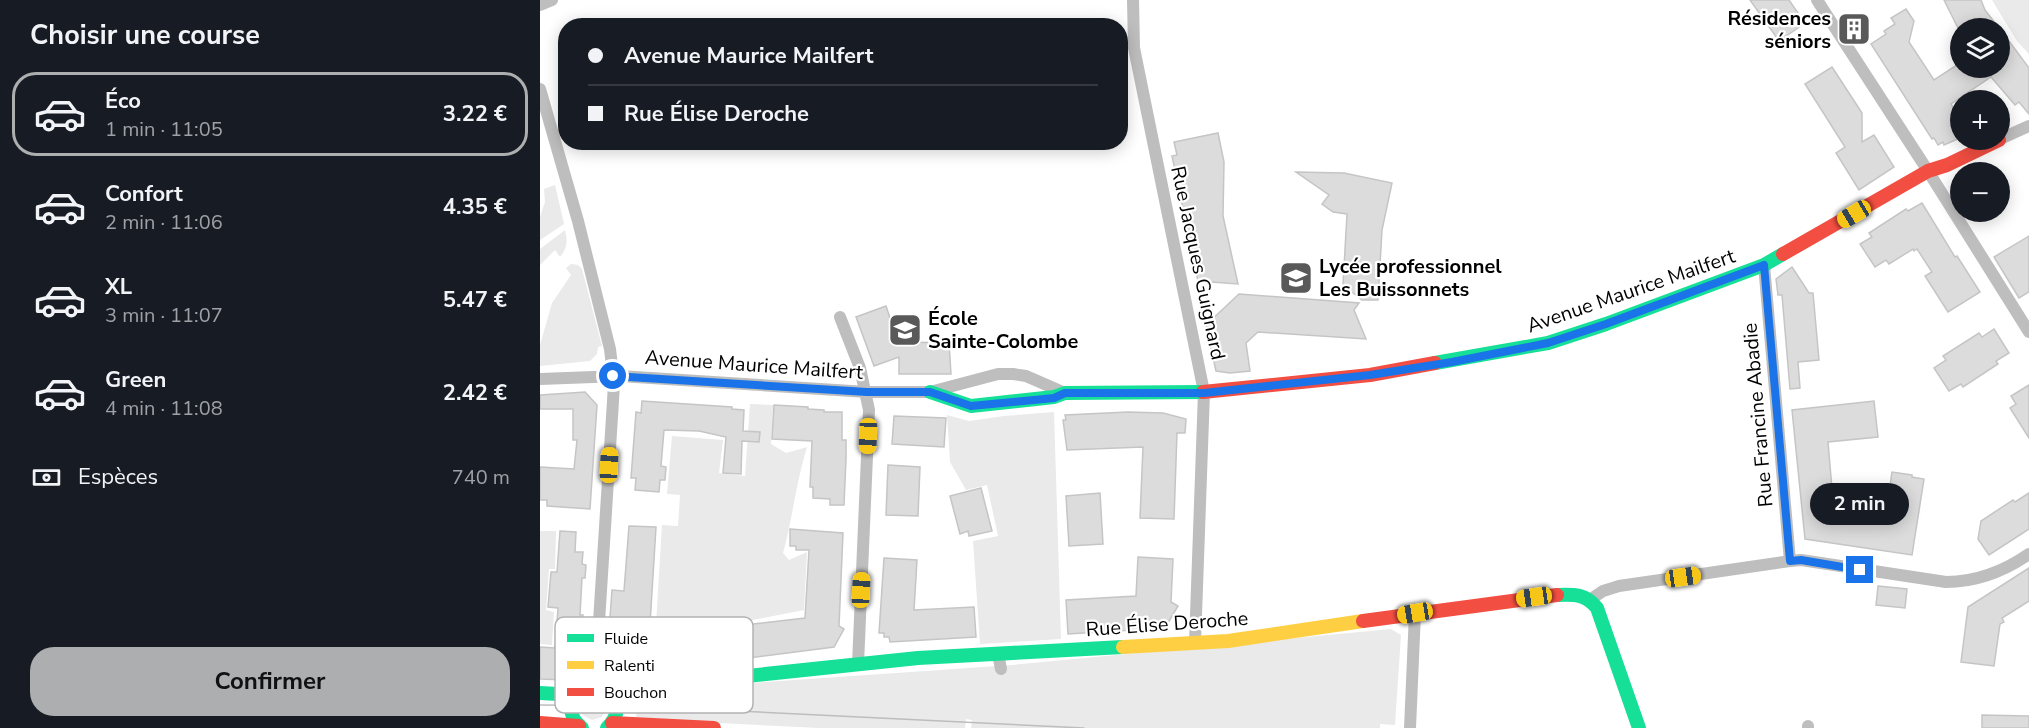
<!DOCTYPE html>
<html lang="fr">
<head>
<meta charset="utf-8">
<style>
	body { margin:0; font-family:"Nunito Sans",sans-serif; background:#20242c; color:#f1f3f6; height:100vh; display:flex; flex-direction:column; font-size:22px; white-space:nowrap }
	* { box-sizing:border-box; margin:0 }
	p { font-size:20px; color:#9ea1a6 }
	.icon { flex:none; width:33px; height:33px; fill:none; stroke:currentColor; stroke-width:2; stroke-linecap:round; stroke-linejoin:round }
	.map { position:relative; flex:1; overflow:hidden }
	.panel { display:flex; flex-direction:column; background:#171b24; width:540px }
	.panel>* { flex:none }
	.top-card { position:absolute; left:18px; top:18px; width:570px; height:132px; border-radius:24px; box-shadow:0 3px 15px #0003; display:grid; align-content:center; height:132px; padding:0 30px; background:#171b24 }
	.fabs { position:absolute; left:1410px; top:18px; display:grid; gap:12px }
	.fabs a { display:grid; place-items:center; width:60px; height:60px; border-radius:50%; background:#171b24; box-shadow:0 3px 15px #0003; font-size:30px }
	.end { position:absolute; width:27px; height:27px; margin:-14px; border:8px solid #1a73e8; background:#fff; box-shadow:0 0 0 3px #fff }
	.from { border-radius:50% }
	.bubble { position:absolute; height:42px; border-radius:21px; background:#171b24; box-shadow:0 3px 15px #0003; font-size:20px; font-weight:700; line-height:42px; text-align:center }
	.car { position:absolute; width:18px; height:36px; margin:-18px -9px; border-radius:8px; box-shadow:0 0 4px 2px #0007; background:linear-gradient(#f5c518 24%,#345 0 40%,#f5c518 0 76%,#345 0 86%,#f5c518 0) }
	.top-card b { display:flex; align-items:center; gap:21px; height:57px; font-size:22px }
	.top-card b+b { border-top:2px solid #363941 }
	.top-card i { width:15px; height:15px; background:#f1f3f6 }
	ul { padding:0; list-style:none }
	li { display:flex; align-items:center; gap:18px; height:84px; margin:0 12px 9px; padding:0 18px; border:3px solid transparent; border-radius:24px }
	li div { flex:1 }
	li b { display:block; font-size:22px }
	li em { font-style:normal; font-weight:700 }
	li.selected { border-color:#adaeaf }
	li>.icon { width:54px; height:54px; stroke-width:1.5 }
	h2 { padding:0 30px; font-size:27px; line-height:72px }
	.pay { display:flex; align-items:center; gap:15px; height:66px; padding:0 30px; font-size:22px }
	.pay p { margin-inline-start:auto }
	.cta { display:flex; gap:12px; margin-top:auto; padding:12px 30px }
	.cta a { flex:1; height:69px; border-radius:24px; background:#adaeaf; color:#111; font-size:24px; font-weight:700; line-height:69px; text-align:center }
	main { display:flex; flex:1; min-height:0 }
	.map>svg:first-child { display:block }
	.green { fill:#eaeaea }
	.building { fill:#dcdcdc; stroke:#c5c5c5; stroke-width:1.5 }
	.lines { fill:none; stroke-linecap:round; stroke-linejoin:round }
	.street { stroke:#bebebe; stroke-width:12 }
	.fast { stroke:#16e098; stroke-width:14 }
	.slow { stroke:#ffcf43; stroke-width:14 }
	.jam { stroke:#f24e42; stroke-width:14 }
	.tram { stroke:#bdbdbd; stroke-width:1.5 }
	.route { stroke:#1a73e8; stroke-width:8 }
	.labels { text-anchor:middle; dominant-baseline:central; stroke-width:4.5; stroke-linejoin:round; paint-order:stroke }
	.poi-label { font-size:20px; font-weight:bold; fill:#000; stroke:#fff; text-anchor:start }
	.street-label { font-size:20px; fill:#000; stroke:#fff }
	.key { fill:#fff; stroke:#b2b2b2; stroke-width:1.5 }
	.key-label { font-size:16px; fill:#000 }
</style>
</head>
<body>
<main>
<section class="panel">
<h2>Choisir une course</h2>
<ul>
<li class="selected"><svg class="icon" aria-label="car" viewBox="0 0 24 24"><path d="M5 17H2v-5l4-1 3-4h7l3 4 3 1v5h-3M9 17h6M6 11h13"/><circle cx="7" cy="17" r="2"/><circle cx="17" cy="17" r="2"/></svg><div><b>Éco</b><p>1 min · 11:05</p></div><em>3.22 €</em></li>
<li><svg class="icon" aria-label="car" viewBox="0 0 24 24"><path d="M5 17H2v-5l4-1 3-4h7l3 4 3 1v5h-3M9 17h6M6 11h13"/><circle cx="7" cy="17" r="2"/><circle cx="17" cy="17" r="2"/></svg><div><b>Confort</b><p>2 min · 11:06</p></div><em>4.35 €</em></li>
<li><svg class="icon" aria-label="car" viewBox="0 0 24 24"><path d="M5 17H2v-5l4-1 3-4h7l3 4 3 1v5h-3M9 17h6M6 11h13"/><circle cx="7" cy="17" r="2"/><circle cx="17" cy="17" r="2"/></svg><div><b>XL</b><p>3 min · 11:07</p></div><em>5.47 €</em></li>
<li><svg class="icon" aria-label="car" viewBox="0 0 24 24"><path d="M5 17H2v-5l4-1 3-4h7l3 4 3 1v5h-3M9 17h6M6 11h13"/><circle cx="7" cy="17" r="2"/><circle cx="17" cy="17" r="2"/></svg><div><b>Green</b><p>4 min · 11:08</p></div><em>2.42 €</em></li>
</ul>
<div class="pay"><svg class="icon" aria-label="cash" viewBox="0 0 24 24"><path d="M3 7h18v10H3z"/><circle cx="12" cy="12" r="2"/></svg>Espèces<p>740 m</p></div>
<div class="cta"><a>Confirmer</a></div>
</section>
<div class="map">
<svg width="1489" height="728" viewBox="0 0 1489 728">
	<rect width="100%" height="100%" fill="#fff"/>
	<!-- green -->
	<g class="green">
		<path d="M1452,0H1489V54L1477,41Z"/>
		<path d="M15,185L24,224L0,240V217L5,202L4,189Z"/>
		<path d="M25,230C28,242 27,248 20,257L15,250L0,265V249Z"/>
		<path d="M31,264L38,265L42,269L62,346L58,347L57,354L50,361L0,366V345L12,303L31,275L26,268Z"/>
		<path d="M210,404L233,405L231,444L246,453L267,447C256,482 253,517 243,553L249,560L267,552L264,610L187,625L181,641L185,659L163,661L160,635L131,637L116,624L122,525L138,526L140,495L127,494L132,436L183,440L179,473L205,476Z"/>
		<path d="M514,412L521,639L440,644L433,541L458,536L447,485L426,490L410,462L407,415L429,421L464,416Z"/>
		<path d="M0,531H16L15,569H9L6,610L14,612L12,645L0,644Z"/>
		<path d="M851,629L861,635L855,725L840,724V728H431L432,720L426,719L425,728H279L96,719L97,695L167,686L472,665Z"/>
		<path d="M55,694L64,699L66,707L62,717L52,720L42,715L40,704L44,697Z"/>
	</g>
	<!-- building -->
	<g class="building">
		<path d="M1210,0H1249L1265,23L1239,41Z"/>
		<path d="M1404,0H1441L1445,10L1459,28H1418Z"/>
		<path d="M1366,9L1374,21L1369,42L1394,80L1420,63V68H1460V29L1489,68V114L1479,102L1475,105L1451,77L1411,104L1420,119V138L1404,145L1403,142L1398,145L1394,138L1392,139L1331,44L1346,34L1344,31L1355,24L1351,18Z"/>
		<path d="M1292,67L1322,113V142L1334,135L1354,167L1319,190L1296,153L1305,147L1265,84Z"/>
		<path d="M678,133L684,162L683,216L698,284L658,281L632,156L637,155L634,142Z"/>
		<path d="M756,172L804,173L852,183L842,230L838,300H822L803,285L807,214L793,212L782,204L789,195Z"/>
		<path d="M1382,203L1415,257L1417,256L1440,292L1408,312L1385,276L1392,272L1377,249L1374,251L1373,249L1349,264L1346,260L1335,267L1320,244L1332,237L1329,233L1366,209L1368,211Z"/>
		<path d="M1489,236V292L1479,298L1454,257Z"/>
		<path d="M1252,267L1269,293H1273L1279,360L1258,362L1260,388L1250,389L1242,295H1238L1236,279Z"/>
		<path d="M699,294L819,303L814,310L826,339L718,332L706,343L710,371L690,373L676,371L666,325Z"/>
		<path d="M346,306L350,318L358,315L368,342L409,343L411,374H359V357L334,366L316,317Z"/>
		<path d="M1454,329L1469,353L1456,361L1458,364L1423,387L1421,384L1409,391L1394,368L1406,360L1403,356L1439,333L1442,337Z"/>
		<path d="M1489,385V438L1470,408L1476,404L1471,396Z"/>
		<path d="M45,392L57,405L50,509L7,506V500H0V467L34,469L37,440H33V409H0V395Z"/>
		<path d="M102,401L192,407V409L204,410L203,431L220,432L219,442L202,441L201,474L183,473L186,437L159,431L124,430L121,466L126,467L125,480H120L119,492L95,490L96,478H91L96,412L101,413Z"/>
		<path d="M1334,401L1338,437L1288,442L1294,512L1345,519L1352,472L1372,475V477L1384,479L1372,555L1265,539L1252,410Z"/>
		<path d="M234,405L268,407V409L284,410V412H302V440H306V459L304,505H290V499L273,498V487H270L272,441L232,439Z"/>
		<path d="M588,412L623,413L646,419L645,433H637L634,519L600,518L603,447L527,450L523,420H526L525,415Z"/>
		<path d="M354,416L406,418L404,447L352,444Z"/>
		<path d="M348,465L380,467L378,516L346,515Z"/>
		<path d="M441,488L452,531L429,536L428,531L420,534L410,496Z"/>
		<path d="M560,493L563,544L529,546L526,496Z"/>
		<path d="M1489,493V529L1449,555L1438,539L1441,521L1473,500L1475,502Z"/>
		<path d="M89,526L116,527L110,624L82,622L81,632L69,631L72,590L84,591Z"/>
		<path d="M250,529L303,533L299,626L304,629L294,647L200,659V656L187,658L185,642H190L189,630L205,628V625L265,618L269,550H256V546H250Z"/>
		<path d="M20,531L36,532L35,552H43L42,564L46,565L45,578H42L40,615H43L40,658L25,680L0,679V647L15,648L18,608L8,607L11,572H17Z"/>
		<path d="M598,557L633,559L631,602L638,606L625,628L528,634L526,600L596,596Z"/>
		<path d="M344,558L377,560L374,610L434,607L436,637L350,642L349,637H344V633H339Z"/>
		<path d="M1489,568V601L1462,618L1464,622L1460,624L1454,666L1421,662L1428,607Z"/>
		<path d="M1338,586L1367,589L1365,608L1336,605Z"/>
		<path d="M1442,715L1489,716V728H1442Z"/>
	</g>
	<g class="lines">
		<!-- street -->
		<g class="street">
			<path d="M593,0L594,48L664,392L655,643"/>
			<path d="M1277,0L1388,171L1489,332"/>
			<path d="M0,5L12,0"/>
			<path d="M0,89L38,221L70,349L74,383L73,401L55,685"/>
			<path d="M1460,139L1489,126"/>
			<path d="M1224,265L1250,561"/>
			<path d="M300,317L320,368L329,410L318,664"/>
			<path d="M0,379L80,376L327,392H390L458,374H473L486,376L525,393"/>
			<path d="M1051,599L1063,591L1079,586L1250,561L1261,560L1406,582C1437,582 1463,572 1489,554"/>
			<path d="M458,654L461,669"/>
			<path d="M1268,726V728"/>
			<path d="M870,728L875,613"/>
		</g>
		<!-- fast -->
		<g class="fast">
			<path d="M895,363L1008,343L1066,324L1224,265L1243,254"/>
			<path d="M390,392L431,406L514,397L525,393L663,392"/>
			<path d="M1017,595C1034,594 1046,594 1057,608L1099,728"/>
			<path d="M66,689L102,687L378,658L583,647"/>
			<path d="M0,693L36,695"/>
			<path d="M42,728C39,725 34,721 33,717C22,692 64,671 76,702C79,712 74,721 67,728"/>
		</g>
		<!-- slow -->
		<path class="slow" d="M583,647L688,641L823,621"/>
		<!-- jam -->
		<g class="jam">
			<path d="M1243,254L1388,171L1407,165L1459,140"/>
			<path d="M663,392L830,375L895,363"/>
			<path d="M823,621L1017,595"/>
			<path d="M0,723L39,726"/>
			<path d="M72,723L174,728"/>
		</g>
		<!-- tram -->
		<path class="tram" d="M0,705L94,706L544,728"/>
	</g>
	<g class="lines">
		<!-- route -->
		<path class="route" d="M73,376L327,392H390L431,406L514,398L525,393H664L830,375L912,362L1008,343L1066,324L1224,265L1250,561L1261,560L1320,570"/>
	</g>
	<!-- icons -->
	<defs>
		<g id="building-square" transform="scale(1.725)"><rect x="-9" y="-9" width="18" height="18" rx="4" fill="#595959" stroke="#fff"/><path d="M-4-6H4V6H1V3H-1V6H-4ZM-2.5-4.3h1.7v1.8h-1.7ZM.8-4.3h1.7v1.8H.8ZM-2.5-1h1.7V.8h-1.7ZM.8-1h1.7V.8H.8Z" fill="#fff"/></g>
		<g id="school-square" transform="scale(1.725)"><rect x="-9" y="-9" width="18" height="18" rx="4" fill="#595959" stroke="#fff"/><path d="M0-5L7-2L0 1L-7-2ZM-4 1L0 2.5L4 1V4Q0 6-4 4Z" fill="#fff"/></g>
	</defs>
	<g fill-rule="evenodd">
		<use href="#building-square" x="1314" y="29"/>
		<use href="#school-square" x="756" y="278"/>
		<use href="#school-square" x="365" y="330"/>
	</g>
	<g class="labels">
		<!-- poi labels -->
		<g class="poi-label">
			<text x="1291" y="18" text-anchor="end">Résidences<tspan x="1291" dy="23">séniors</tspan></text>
			<text x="779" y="266">Lycée professionnel<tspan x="779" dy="23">Les Buissonnets</tspan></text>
			<text x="388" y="318">École<tspan x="388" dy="23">Sainte-Colombe</tspan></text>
		</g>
		<!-- street labels -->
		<g class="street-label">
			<text transform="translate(658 263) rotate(78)">Rue Jacques Guignard</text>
			<text transform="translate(1091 291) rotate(-19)">Avenue Maurice Mailfert</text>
			<text transform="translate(214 365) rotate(4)">Avenue Maurice Mailfert</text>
			<text transform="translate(1218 415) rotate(-95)">Rue Francine Abadie</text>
			<text transform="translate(627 624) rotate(-4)">Rue Élise Deroche</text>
		</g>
	</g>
	<!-- legend -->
	<rect x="15" y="617" width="198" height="96" rx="9" class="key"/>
	<rect x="27" y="634" width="27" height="8" fill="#16e098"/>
	<rect x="27" y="661" width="27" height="8" fill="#ffcf43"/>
	<rect x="27" y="688" width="27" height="8" fill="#f24e42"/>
	<g class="key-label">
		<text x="64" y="644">Fluide</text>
		<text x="64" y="671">Ralenti</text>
		<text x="64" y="698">Bouchon</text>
	</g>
</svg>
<div class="fabs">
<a><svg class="icon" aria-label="layers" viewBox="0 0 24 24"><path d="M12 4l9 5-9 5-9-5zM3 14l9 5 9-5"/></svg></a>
<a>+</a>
<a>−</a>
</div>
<i class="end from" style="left:73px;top:376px"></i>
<i class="end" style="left:1320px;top:570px"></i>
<div class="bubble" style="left:1270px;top:483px;width:99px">2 min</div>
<i class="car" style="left:1314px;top:214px;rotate:239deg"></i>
<i class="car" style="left:328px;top:436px;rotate:182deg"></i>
<i class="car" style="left:69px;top:465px;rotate:3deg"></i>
<i class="car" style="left:1143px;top:577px;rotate:82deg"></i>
<i class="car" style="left:321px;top:590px;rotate:3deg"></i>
<i class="car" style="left:994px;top:597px;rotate:262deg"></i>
<i class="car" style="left:875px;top:613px;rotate:260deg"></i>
<div class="top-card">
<b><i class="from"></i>Avenue Maurice Mailfert</b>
<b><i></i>Rue Élise Deroche</b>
</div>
</div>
</main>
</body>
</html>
